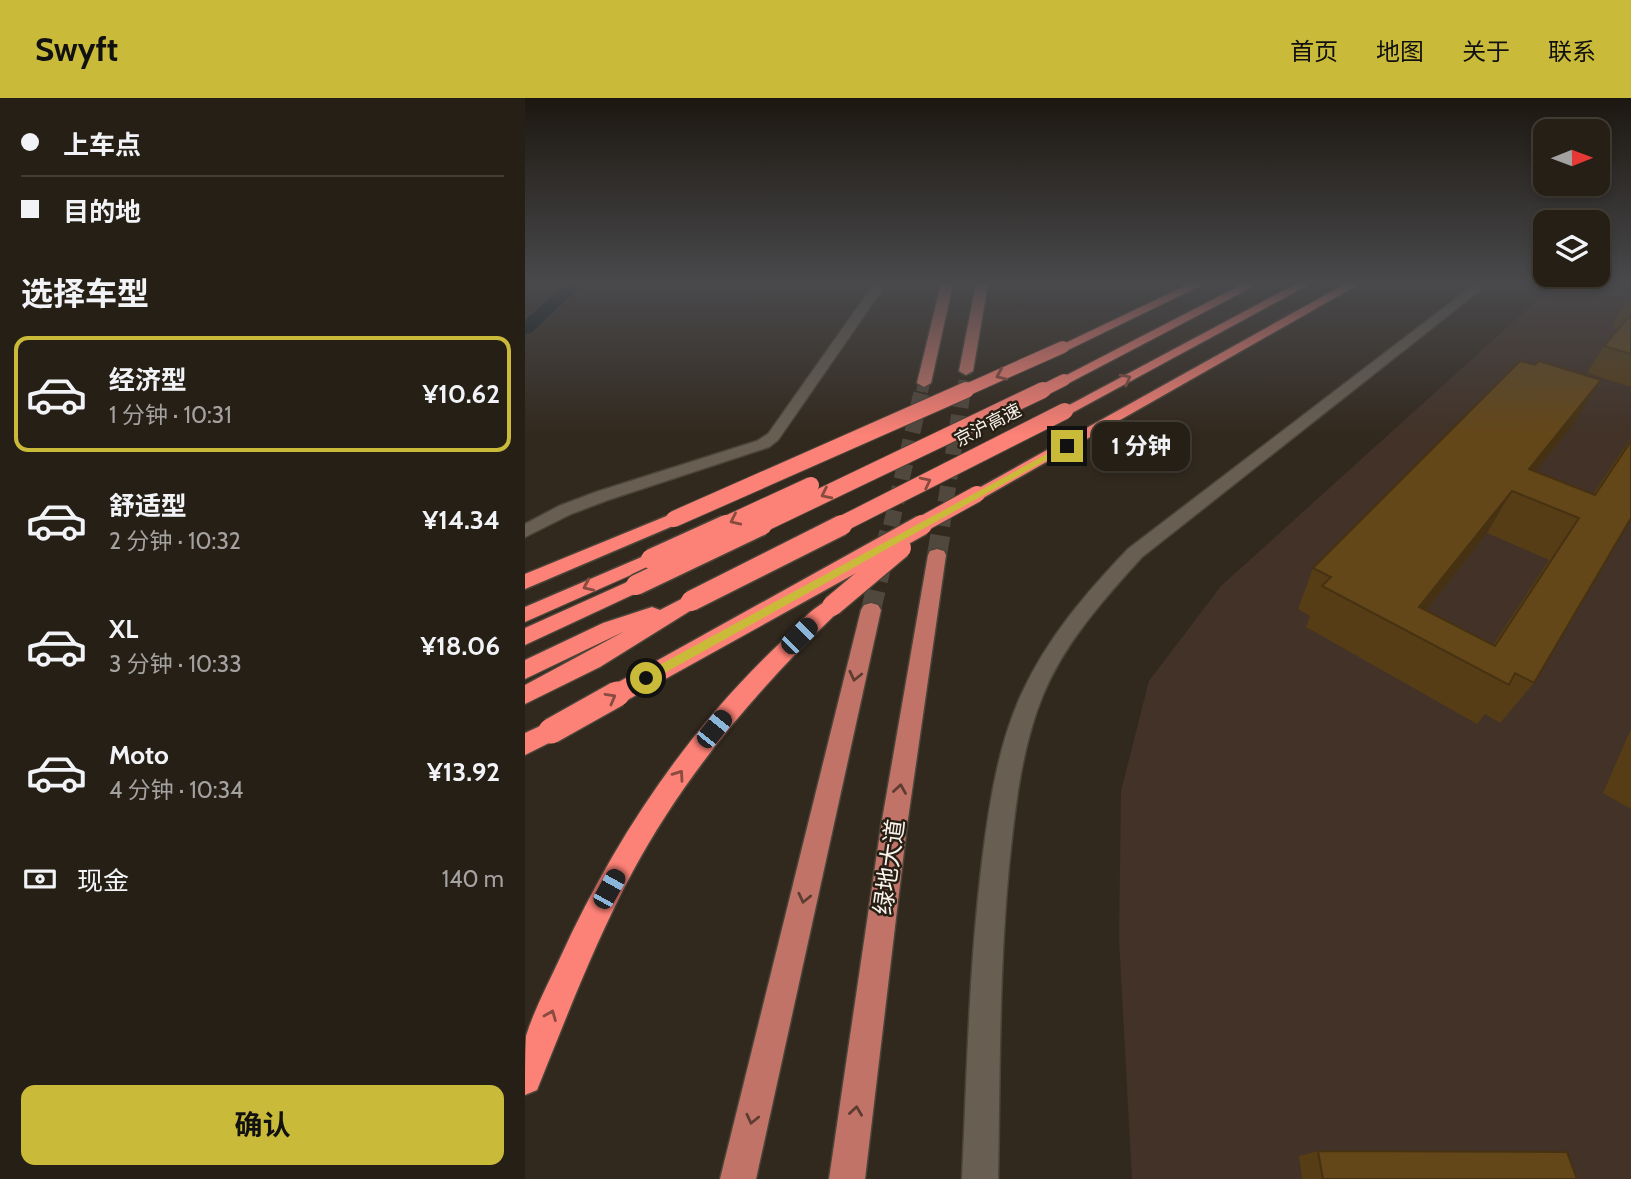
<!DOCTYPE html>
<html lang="zh">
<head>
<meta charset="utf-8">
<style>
	body { margin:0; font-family:Cabin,"Noto Sans SC",sans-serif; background:#322c23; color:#f1f3f6; height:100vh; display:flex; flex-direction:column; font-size:26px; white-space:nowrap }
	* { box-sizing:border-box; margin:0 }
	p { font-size:23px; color:#a4a2a1 }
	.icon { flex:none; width:38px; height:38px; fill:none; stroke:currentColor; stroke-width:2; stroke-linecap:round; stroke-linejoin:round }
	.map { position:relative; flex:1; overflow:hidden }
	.drawer { display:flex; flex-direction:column; background:#261f16; width:525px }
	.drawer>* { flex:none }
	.top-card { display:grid; align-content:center; height:154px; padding:0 21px; background:#261f16 }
	.needle { width:46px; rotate:89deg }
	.controls { position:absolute; left:1008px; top:21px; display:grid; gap:14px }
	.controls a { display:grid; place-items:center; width:77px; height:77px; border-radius:14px; background:#261f16; box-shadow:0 4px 10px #0003,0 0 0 2px #423d35; font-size:35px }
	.end { position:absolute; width:32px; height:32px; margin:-16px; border:9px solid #caba3a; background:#111; box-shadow:0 0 0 4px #111 }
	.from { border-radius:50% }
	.bubble { position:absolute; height:49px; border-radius:14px; background:#261f16; box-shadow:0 4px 10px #0003,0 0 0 2px #423d35; font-size:23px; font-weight:700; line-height:49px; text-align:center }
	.car { position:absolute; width:21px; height:42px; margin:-21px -10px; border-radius:9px; box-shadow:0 0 5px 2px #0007; background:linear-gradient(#222 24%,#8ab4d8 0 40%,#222 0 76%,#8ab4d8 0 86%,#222 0) }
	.top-card b { display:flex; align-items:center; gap:24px; height:66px; font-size:26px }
	.top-card b+b { border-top:2px solid #423d35 }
	.top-card i { width:18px; height:18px; background:#f1f3f6 }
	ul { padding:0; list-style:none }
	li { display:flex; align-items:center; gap:21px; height:116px; margin:0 14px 10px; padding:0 7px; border:4px solid transparent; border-radius:14px }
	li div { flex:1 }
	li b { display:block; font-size:26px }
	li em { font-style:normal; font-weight:700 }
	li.active { border-color:#caba3a }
	li>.icon { width:63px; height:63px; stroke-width:1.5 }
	h2 { padding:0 21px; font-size:32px; line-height:84px }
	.pay { display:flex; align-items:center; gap:18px; height:77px; padding:0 21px; font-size:26px }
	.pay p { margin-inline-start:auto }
	.primary-button { display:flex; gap:14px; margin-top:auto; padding:14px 21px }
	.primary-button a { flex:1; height:80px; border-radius:14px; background:#caba3a; color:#111; font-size:28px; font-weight:700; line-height:80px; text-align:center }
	header { display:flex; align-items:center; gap:42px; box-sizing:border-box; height:98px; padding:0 35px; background:#caba3a; color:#111 }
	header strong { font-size:33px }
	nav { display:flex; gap:38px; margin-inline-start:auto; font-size:24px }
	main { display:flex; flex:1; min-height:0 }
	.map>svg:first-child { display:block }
	.commercial { fill:#423227 }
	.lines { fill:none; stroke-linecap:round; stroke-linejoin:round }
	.canal { fill:#011516; fill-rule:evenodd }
	.primary-tunnel-far2 { stroke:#50473d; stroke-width:12; stroke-dasharray:12 6; stroke-linecap:butt }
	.primary-tunnel-far1 { stroke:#50473d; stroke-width:16; stroke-dasharray:16 8; stroke-linecap:butt }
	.primary-tunnel { stroke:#50473d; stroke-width:20; stroke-dasharray:20 10; stroke-linecap:butt }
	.minor-casing { stroke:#4a4439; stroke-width:3 }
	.primary-casing { stroke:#4a4439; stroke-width:3 }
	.motorway-casing { stroke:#4a4439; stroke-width:3 }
	.minor { fill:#685f52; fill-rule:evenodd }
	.primary { fill:#c17368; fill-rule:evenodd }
	.motorway { fill:#fc8176; fill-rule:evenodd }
	.motorway-bridge-far3-casing { stroke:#4a4439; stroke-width:14; stroke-linecap:butt }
	.motorway-bridge-far2-casing { stroke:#4a4439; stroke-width:18; stroke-linecap:butt }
	.motorway-bridge-far1-casing { stroke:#4a4439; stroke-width:23; stroke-linecap:butt }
	.motorway-bridge-casing { stroke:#4a4439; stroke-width:28; stroke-linecap:butt }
	.motorway-bridge-far3 { stroke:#fc8176; stroke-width:12 }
	.motorway-bridge-far2 { stroke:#fc8176; stroke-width:16 }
	.motorway-bridge-far1 { stroke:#fc8176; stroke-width:20 }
	.motorway-bridge { stroke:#fc8176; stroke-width:25 }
	.wall { fill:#563d16; fill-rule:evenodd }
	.shaded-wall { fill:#463212 }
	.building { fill:#644719; stroke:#463212; stroke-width:2; fill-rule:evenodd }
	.oneway { stroke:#874b40 }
	.oneway2 { stroke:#5e3c31 }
	.route { fill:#caba3a }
	.labels { text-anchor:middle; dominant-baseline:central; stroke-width:5; stroke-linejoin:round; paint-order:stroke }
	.far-street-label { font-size:18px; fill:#f9f3ec; stroke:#281f14 }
	.near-street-label { font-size:24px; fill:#f9f3ec; stroke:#281f14 }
</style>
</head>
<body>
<header>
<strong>Swyft</strong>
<nav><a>首页</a><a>地图</a><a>关于</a><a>联系</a></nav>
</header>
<main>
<section class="drawer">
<div class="top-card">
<b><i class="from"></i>上车点</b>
<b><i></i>目的地</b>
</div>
<h2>选择车型</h2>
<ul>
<li class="active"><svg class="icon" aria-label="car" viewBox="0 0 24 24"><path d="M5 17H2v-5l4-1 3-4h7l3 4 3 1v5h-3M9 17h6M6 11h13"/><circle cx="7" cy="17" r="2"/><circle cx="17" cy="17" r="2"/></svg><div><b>经济型</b><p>1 分钟 · 10:31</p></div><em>¥10.62</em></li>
<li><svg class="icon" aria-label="car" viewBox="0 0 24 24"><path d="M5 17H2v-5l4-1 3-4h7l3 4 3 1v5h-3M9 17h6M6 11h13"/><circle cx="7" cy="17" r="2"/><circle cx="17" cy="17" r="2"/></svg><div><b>舒适型</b><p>2 分钟 · 10:32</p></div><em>¥14.34</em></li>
<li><svg class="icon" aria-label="car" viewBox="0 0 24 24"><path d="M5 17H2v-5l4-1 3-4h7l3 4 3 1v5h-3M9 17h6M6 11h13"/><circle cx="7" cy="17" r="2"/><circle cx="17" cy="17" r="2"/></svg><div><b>XL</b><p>3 分钟 · 10:33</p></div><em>¥18.06</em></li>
<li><svg class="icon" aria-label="car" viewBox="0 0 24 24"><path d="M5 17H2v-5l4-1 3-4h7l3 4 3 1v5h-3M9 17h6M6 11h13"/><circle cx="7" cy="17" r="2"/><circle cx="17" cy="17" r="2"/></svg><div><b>Moto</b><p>4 分钟 · 10:34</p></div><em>¥13.92</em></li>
</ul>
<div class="pay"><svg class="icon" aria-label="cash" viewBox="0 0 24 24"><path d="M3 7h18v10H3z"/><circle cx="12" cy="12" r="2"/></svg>现金<p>140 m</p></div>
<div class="primary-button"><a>确认</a></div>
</section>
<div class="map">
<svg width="1106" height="1081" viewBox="0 0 1106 1081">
	<rect width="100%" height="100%" fill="#32291e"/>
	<!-- commercial -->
	<path class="commercial" d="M1030,186H1106V1081H607L594,840L596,693L624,583L696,488Z"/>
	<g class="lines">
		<!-- canal -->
		<path class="canal" d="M41,186H58L6,235L0,236V222Z"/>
		<!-- primary-tunnel-far2 -->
		<g class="primary-tunnel-far2">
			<path d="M397,294L399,285"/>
			<path d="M438,294L441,273"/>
		</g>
		<!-- primary-tunnel-far1 -->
		<g class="primary-tunnel-far1">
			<path d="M366,428L397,292"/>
			<path d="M417,428L438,292"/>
		</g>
		<!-- primary-tunnel -->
		<g class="primary-tunnel">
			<path d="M412,457L417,427"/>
			<path d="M346,512L366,427"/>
		</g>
		<!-- minor casing -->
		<g class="minor-casing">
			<g id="minor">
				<path d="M349,186H361L253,342L244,349L83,402L46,416L0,439V426L34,408L71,394L232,343L243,336Z"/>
				<path d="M950,186H963L617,459C579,501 540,544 518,597C496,651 490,710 484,768C474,872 475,977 473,1081H437C442,975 444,869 457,764C464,708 473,646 497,595C523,539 561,495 603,451Z"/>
			</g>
		</g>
		<!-- primary casing -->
		<g class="primary-casing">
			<g id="primary">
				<path d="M416,186H428L406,285L399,289L392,285Z"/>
				<path d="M451,186H463L448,273L441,277L434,273Z"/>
				<path d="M412,451L419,453L421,457L382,728L340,1081H304L356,728L403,457L405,453Z"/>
				<path d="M346,505L353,507L356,512L231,1081H195L336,512L339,507Z"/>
			</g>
		</g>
		<!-- motorway casing -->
		<g class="motorway-casing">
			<g id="motorway">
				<path d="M664,186H679L543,252L538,253L532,249Z"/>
				<path d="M718,186H733L544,285L539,286L532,282Z"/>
				<path d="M771,186H785L545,316L540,317L533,313Z"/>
				<path d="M820,186H834L458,400L452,401L443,396Z"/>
				<path d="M149,415L158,421L155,425L0,491V476Z"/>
				<path d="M126,455L133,457L135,461L133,465L0,524V509Z"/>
				<path d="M111,480L118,482L121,487L118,492L0,547V530Z"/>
				<path d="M166,496L173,498L176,503L173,508L75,569L0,606V587L100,533L0,581V562L78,525L127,509L135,512Z"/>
				<path d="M307,501L314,503L317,508L314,513C233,590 161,675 108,773C70,844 42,918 12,992L0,997C0,979 0,955 1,938C9,912 23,886 35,860C89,742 160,635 255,545C269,531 288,507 307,501Z"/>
				<path d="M26,623L34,626L38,633L34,640L0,657V635Z"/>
			</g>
		</g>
		<!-- minor -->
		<use href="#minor" class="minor"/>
		<!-- primary -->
		<use href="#primary" class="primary"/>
		<!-- motorway -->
		<use href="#motorway" class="motorway"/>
		<!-- motorway-bridge-far3 casing -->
		<g class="motorway-bridge-far3-casing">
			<g id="motorway-bridge-far3">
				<path d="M437,294L538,249"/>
				<path d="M515,294L539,282"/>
			</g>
		</g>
		<!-- motorway-bridge-far2 casing -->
		<g class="motorway-bridge-far2-casing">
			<g id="motorway-bridge-far2">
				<path d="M149,421L441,292"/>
				<path d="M197,428L286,387"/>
				<path d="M234,428L518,292"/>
				<path d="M313,428L540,313"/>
				<path d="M394,428L452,396"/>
			</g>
		</g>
		<!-- motorway-bridge-far1 casing -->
		<g class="motorway-bridge-far1-casing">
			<g id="motorway-bridge-far1">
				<path d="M126,461L201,427"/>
				<path d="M111,487L237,427"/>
				<path d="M166,503L317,427"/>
				<path d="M307,508L376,450"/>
				<path d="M89,598L397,427"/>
			</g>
		</g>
		<!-- motorway-bridge casing -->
		<g class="motorway-bridge-casing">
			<path id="motorway-bridge" d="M26,633L92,596"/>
		</g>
		<!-- motorway-bridge-far3 -->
		<use href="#motorway-bridge-far3" class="motorway-bridge-far3"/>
		<!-- motorway-bridge-far2 -->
		<use href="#motorway-bridge-far2" class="motorway-bridge-far2"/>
		<!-- motorway-bridge-far1 -->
		<use href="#motorway-bridge-far1" class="motorway-bridge-far1"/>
		<!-- motorway-bridge -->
		<use href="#motorway-bridge" class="motorway-bridge"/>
	</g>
	<!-- wall -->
	<g class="wall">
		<path d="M1106,198V289L1062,275L1079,248L1093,231L1086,229L1102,203Z"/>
		<path d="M1010,267L1051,322L1010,374L1068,396L1106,340V420L1009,585L975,625L960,616L952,626L781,529L785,518L773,511L788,470ZM962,435L1024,462L968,547L901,512Z"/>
		<path d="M1106,631V711L1078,695Z"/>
		<path d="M793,1053L1052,1081H777L774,1058Z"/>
	</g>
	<!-- shaded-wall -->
	<g class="shaded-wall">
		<path d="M1076,282L1051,322L993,396L1004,371Z"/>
		<path d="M987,393L962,435L884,534L894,509Z"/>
	</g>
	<!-- building -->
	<g class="building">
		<path d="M1106,216V256L1079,248Z"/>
		<path d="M995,263L1010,267L1014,263L1076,282L1004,371L1070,397L1106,343V420L1009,585L990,575L984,587L797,488L806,479L788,470ZM987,393L1054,420L970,548L894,509Z"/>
		<path d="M793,1053L1042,1054L1052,1081H798Z"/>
	</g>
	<!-- one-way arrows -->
	<defs><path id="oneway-chevron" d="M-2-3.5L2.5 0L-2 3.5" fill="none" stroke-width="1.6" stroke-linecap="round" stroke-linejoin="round" transform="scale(1.75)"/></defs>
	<g class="oneway">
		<use href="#oneway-chevron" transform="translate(476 277) rotate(156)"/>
		<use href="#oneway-chevron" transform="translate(601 281) rotate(-28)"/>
		<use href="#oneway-chevron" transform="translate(401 384) rotate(-27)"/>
		<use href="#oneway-chevron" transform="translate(301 396) rotate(154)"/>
		<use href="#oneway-chevron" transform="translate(210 422) rotate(155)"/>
		<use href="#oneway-chevron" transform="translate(63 488) rotate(156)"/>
		<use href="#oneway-chevron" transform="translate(86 600) rotate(-29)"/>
		<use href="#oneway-chevron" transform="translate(154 677) rotate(-55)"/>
		<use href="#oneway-chevron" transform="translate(26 917) rotate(-68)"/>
	</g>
	<g class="oneway2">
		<use href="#oneway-chevron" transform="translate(330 578) rotate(103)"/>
		<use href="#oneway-chevron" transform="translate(375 691) rotate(-81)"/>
		<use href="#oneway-chevron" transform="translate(279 800) rotate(103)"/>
		<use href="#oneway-chevron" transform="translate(331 1013) rotate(-82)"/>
		<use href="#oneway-chevron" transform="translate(227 1021) rotate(103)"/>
	</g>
	<!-- sky -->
	<linearGradient id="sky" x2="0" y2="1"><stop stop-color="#1c1710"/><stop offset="0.55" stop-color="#49494c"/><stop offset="1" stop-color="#49494c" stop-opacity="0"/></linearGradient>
	<rect width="1106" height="337" fill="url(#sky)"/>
	<!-- route -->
	<path class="route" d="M542,345L545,349L125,583H116V577Z"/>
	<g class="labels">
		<!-- far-street labels -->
		<g class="far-street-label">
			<text transform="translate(463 327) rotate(-27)">京沪高速</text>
		</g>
		<!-- near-street labels -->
		<g class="near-street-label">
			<text transform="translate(364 769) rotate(-82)">绿地大道</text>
		</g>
	</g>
</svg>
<div class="controls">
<a><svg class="needle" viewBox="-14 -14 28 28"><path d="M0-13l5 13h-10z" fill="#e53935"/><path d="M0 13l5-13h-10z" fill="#a4a2a1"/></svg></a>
<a><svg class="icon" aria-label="layers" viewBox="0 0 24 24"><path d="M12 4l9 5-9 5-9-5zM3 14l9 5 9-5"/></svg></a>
</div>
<i class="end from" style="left:121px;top:580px"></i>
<i class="end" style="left:542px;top:348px"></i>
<div class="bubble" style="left:567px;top:324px;width:98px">1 分钟</div>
<i class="car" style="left:274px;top:538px;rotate:45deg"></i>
<i class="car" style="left:189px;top:631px;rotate:39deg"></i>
<i class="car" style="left:84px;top:791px;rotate:29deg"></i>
</div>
</main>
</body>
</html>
